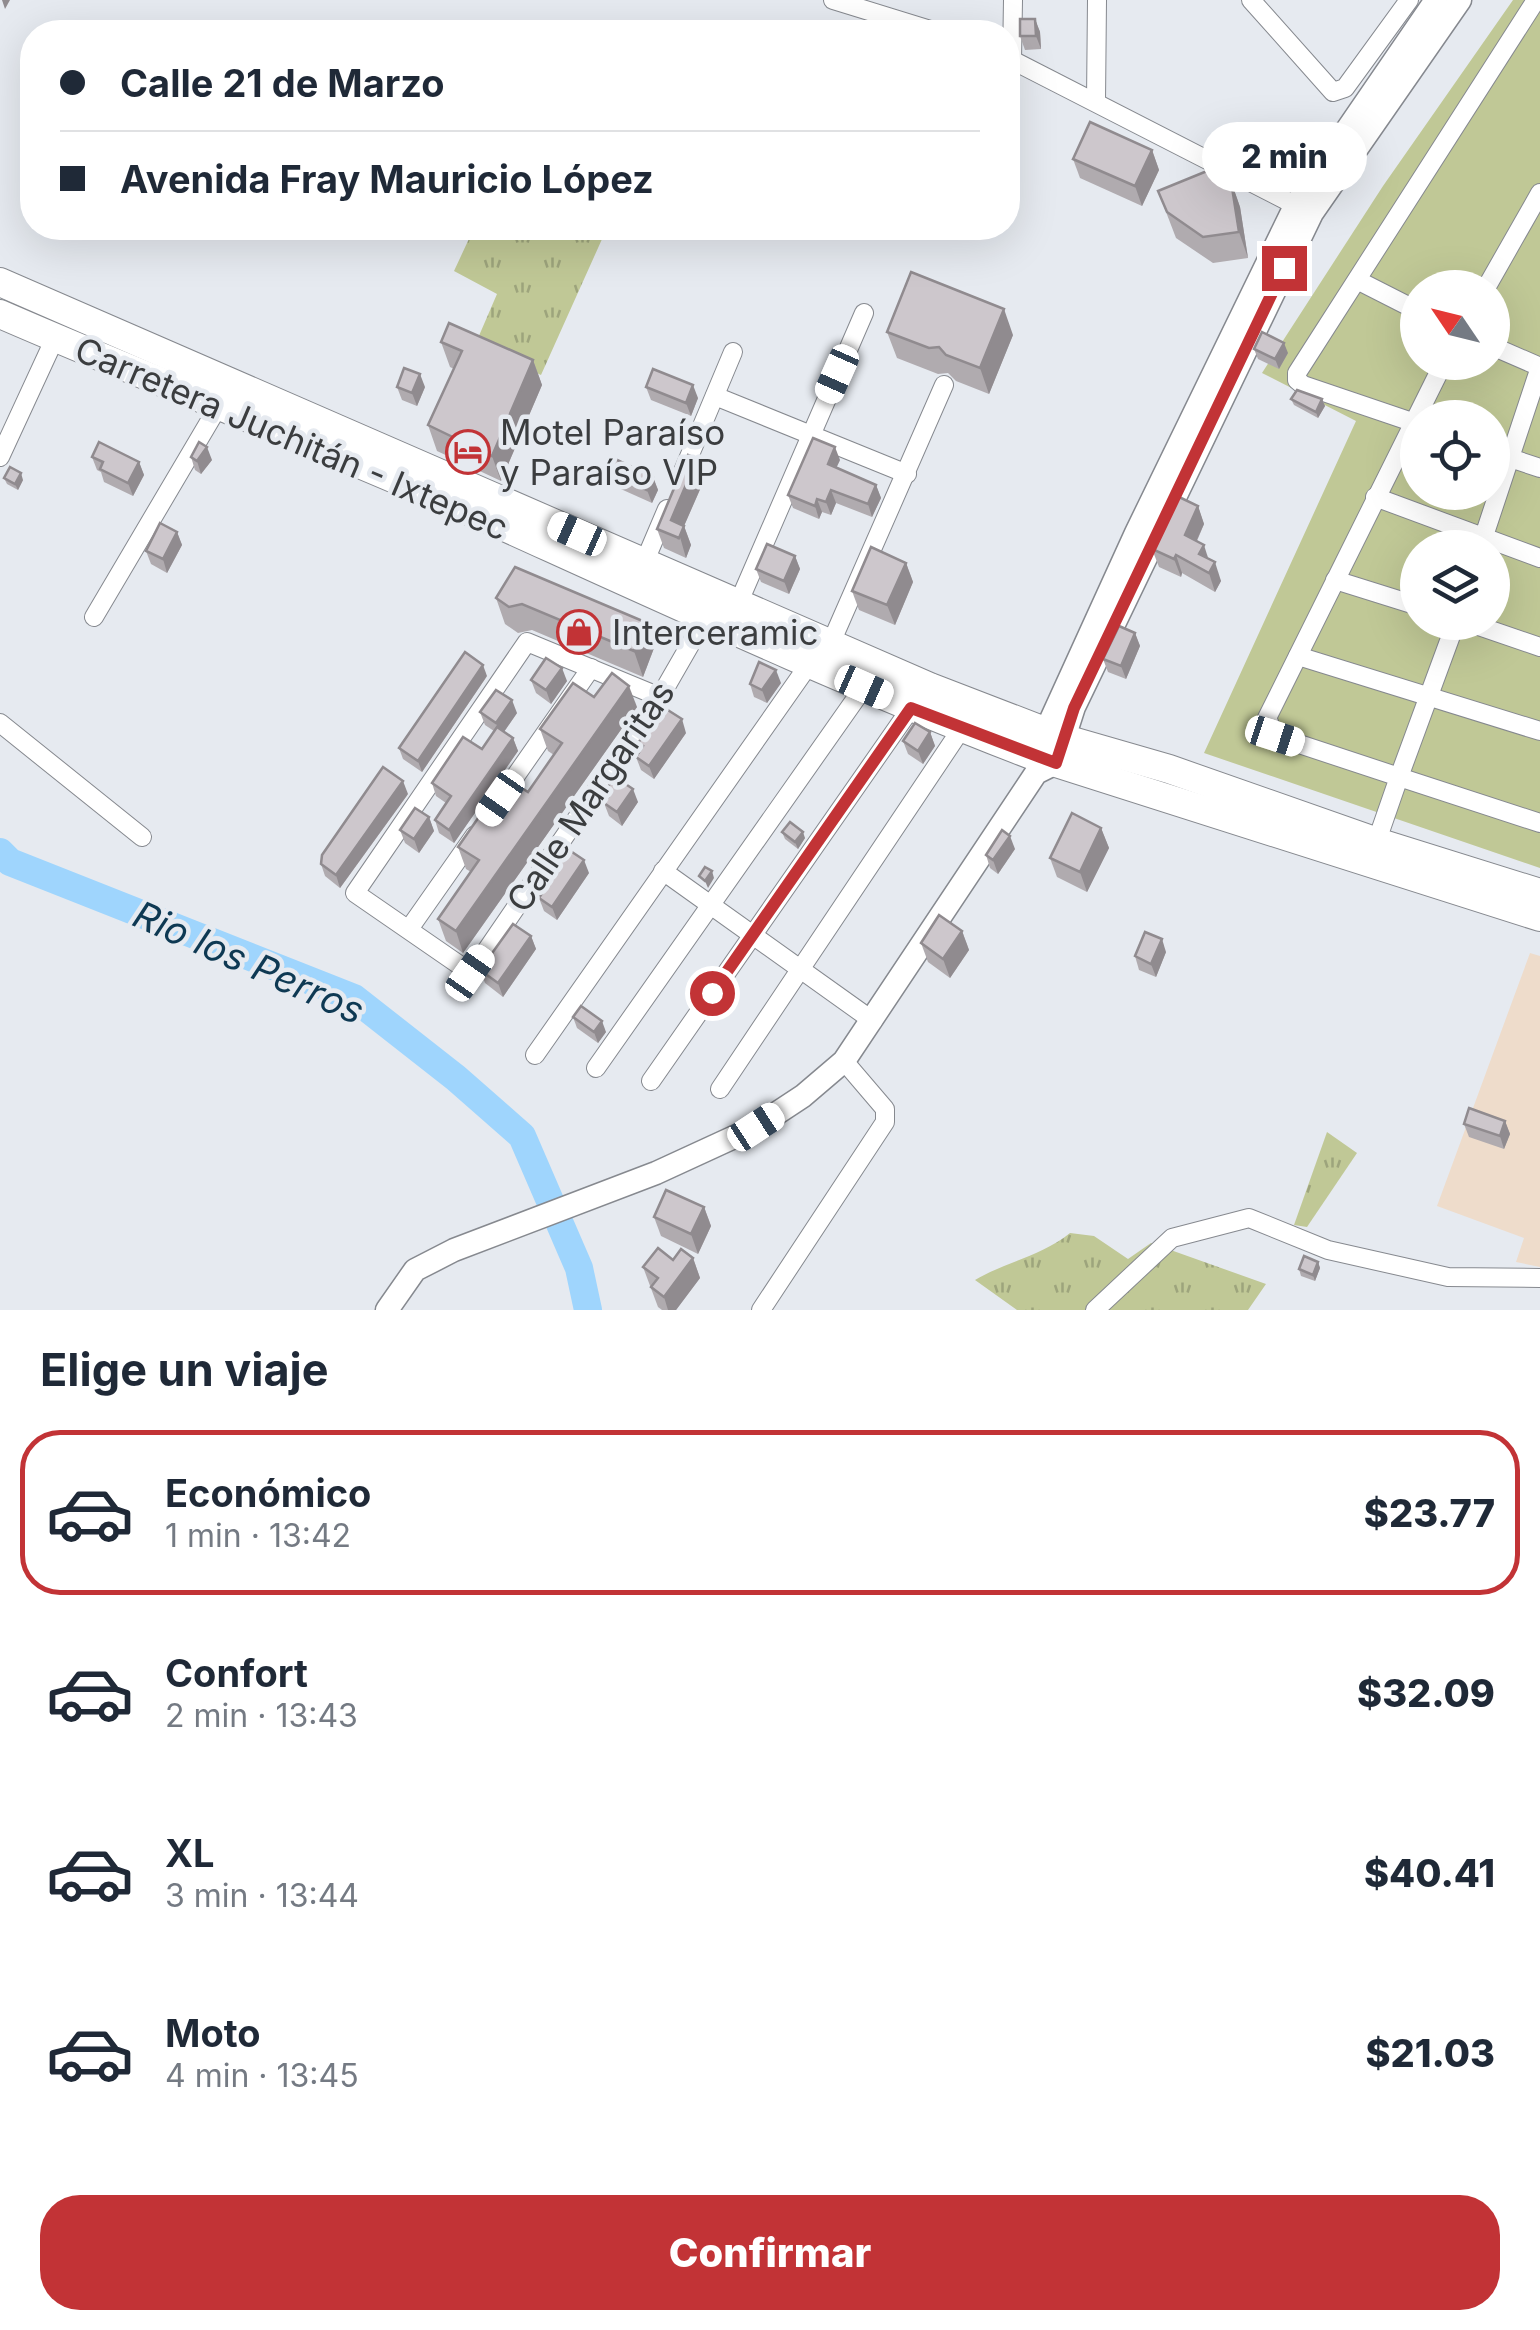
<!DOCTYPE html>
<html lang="es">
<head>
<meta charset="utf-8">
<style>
	body { margin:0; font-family:Inter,sans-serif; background:#f6f6f7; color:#1f2937; height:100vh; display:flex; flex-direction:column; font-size:38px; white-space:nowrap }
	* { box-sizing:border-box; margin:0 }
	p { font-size:32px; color:#747a83 }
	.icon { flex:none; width:55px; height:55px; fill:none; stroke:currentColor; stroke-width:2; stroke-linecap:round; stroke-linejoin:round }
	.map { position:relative; height:1310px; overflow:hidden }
	.sheet { display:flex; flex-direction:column; background:#fff; flex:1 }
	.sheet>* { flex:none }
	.banner { position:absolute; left:20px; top:20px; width:1000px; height:220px; border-radius:40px; box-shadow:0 10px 40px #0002; display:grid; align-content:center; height:220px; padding:0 40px; background:#fff }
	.needle { width:65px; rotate:305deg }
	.fabs { position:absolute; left:1400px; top:270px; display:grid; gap:20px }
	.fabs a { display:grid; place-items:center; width:110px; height:110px; border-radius:50%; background:#fff; box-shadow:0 10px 40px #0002; font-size:50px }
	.end { position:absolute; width:45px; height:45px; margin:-22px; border:12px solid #c23336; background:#fff; box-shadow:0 0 0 5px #fff }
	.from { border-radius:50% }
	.bubble { position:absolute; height:70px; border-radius:35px; background:#fff; box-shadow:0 10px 40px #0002; font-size:32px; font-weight:800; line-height:70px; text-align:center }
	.car { position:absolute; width:30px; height:60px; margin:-30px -15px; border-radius:12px; box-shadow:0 0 8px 2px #0007; background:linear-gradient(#fff 24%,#345 0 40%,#fff 0 76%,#345 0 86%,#fff 0) }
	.banner b { display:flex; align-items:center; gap:35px; height:95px; font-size:38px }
	.banner b+b { border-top:2px solid #e0e1e3 }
	.banner i { width:25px; height:25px; background:#1f2937 }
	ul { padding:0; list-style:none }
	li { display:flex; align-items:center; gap:30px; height:165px; margin:0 20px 15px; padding:0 20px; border:5px solid transparent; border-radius:40px }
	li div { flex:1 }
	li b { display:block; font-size:38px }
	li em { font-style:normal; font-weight:800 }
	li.selected { border-color:#c23336 }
	li>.icon { width:90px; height:90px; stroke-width:1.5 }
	h2 { padding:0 40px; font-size:45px; line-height:120px }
	.action { display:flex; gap:20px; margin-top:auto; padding:20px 40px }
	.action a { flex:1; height:115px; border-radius:40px; background:#c23336; color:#fff; font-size:40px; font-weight:800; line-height:115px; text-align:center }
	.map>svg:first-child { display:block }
	.industrial { fill:#eedccb }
	.grass { fill:url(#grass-tufts) }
	.park { fill:#c0c896; fill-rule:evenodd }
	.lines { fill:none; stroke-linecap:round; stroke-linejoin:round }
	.river { stroke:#9fd5fd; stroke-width:28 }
	.minor-casing { stroke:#86898f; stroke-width:20 }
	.tertiary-casing { stroke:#86898f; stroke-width:25 }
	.primary-casing { stroke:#86898f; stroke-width:30 }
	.minor { stroke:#fff; stroke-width:18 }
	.tertiary { stroke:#fff; stroke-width:22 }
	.primary { stroke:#fff; stroke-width:28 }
	.wall { fill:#b0abaf }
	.shaded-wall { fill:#908b8f }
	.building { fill:#cdc7cc; stroke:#908b8f; stroke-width:2.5 }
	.route { stroke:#c23336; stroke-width:12 }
	.labels { text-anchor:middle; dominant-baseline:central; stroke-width:9; stroke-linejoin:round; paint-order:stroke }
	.poi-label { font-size:35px; fill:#3b3d3f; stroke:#e6eaf0; text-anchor:start }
	.street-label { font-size:35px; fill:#3b3d3f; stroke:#e6eaf0 }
	.water-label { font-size:38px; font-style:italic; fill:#0e3953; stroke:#e6eaf0 }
</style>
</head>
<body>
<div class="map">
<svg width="1540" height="1310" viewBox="0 0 1540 1310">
	<defs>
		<pattern id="grass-tufts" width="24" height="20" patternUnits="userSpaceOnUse" patternTransform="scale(2.5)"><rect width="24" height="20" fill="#c0c896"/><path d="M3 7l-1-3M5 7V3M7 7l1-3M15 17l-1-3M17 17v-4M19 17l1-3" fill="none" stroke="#9da47c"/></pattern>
	</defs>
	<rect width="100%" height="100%" fill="#e6eaf0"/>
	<!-- industrial -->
	<path class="industrial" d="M1530,953L1540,956V1267L1516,1262L1524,1238L1437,1206Z"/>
	<!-- grass -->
	<g class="grass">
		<path d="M474,228H607L541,375L475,345L497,294L454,271Z"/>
		<path d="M1327,1132L1357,1153L1307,1227L1294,1225Z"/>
		<path d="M1070,1233L1094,1236L1128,1259L1151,1243L1266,1284L1248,1310H1017L975,1280C1007,1261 1040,1257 1070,1233Z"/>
	</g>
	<!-- park -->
	<path class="park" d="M1513,0H1540V868L1204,753L1356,421L1262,373L1383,186ZM1418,288H1492V362H1418ZM1418,418H1492V492H1418ZM1418,548H1492V622H1418Z"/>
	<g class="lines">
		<!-- river -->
		<path class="river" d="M0,852L10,862L354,998L456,1078L522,1136L579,1268L588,1310"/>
		<!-- minor casing -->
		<g class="minor-casing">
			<g id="minor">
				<path d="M833,0L937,32"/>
				<path d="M1251,0L1333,92L1345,88L1409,0"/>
				<path d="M1008,58L1305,210"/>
				<path d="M1012,60L1013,0"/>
				<path d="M1096,101L1097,0"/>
				<path d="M1357,280L1418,311"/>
				<path d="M1486,288L1540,193"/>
				<path d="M1492,346L1538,366"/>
				<path d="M715,396L907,474"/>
				<path d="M1418,424L1303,385L1297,380V373L1536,0"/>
				<path d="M1492,452L1540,468"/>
				<path d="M0,457L55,338"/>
				<path d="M681,476L733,352"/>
				<path d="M1375,497L1540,558"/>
				<path d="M1480,548L1540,367"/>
				<path d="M644,563L667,509"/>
				<path d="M1335,580L1418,606"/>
				<path d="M738,604L864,313"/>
				<path d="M94,617L218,407"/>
				<path d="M1456,622L1399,777L1540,823"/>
				<path d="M1467,622L1540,647"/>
				<path d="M830,645L944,385"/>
				<path d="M1298,656L1540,731"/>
				<path d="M660,697L527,642L355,893L471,973L660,697L706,617"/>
				<path d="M0,723L142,837"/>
				<path d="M498,801L591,668"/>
				<path d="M1374,849L1399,777L1275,736L1267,718L1444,362"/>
				<path d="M663,871L873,1021"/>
				<path d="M409,929L475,835"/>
				<path d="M535,1055L810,663"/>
				<path d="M596,1068L864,687"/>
				<path d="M651,1081L911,708"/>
				<path d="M720,1089L962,728"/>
				<path d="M761,1310L885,1122V1109L844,1061"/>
				<path d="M1095,1310L1172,1238L1249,1218L1328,1250L1448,1277L1540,1278"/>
			</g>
		</g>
		<!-- tertiary casing -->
		<g class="tertiary-casing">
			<g id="tertiary">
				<path d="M1039,746L1136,533L1296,204L1436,0"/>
				<path d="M387,1310L415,1270L454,1250L656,1173L756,1127L803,1096L844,1061L1036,773L1056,763L1074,707L1312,213L1460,0"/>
			</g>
		</g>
		<!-- primary casing -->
		<g class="primary-casing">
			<g id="primary">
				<path d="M0,282L930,687L1065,739L1169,769L1377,842L1540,893"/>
				<path d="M0,314C161,384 326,447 487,519C668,601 849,685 1034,756L1540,917"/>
			</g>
		</g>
		<!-- minor -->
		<use href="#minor" class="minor"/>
		<!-- tertiary -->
		<use href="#tertiary" class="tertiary"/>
		<!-- primary -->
		<use href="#primary" class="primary"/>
	</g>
	<!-- wall -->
	<g class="wall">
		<path d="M1035,19L1040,32L1041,49L1025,50L1020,36Z"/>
		<path d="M1152,150L1159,170L1142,206L1080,178L1073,159Z"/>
		<path d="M1231,181L1240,207L1248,258L1213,263L1176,238L1158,191Z"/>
		<path d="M887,332L1013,335L989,394L956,381L948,373L938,374L897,358Z"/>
		<path d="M441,342L533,360L542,385L501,481L437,451L428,425L454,369L450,367Z"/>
		<path d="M1254,349L1288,353L1279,369L1258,359Z"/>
		<path d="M397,387H425L417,406L402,400Z"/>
		<path d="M646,387L698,398L691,416L651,400Z"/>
		<path d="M1291,399H1322L1325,406L1318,418L1294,405Z"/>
		<path d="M92,457L139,462L144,475L133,496L104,482L101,472L97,470Z"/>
		<path d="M191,457L212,460L201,474L195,470Z"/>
		<path d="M840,460L836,468L876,485L881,498L872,517L836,503L831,515L822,512L819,519L793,508L788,495Z"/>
		<path d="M609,473L653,477L658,490L652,503L614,486Z"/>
		<path d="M4,478L23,480L18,490L7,484Z"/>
		<path d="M705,478L684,526L691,545L686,558L664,548L657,529Z"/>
		<path d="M1198,506L1204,524L1197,541L1221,581L1215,592L1182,573L1181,577L1159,567L1152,549Z"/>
		<path d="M177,532L182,545L167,573L151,564L146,551Z"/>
		<path d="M795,556L800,569L789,594L761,582L756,569Z"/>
		<path d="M906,563L913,582L895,625L859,610L852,591Z"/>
		<path d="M496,598L645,622L654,648L643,677L532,630L518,633L505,624Z"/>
		<path d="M1135,633L1140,646L1126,679L1108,672L1103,659Z"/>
		<path d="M487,676L422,772L403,759L399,748Z"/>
		<path d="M531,680L567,681L551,704L536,693Z"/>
		<path d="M781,683L767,703L754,697L750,684Z"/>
		<path d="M594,697L637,707L463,953L446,941L438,919L471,872L466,869L458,847L528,792L554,755L548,751L540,729Z"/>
		<path d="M480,712L517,713L504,732L513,738L518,751L454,843L439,833L435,820L446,803L436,796L432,783L482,749L494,731L485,725Z"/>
		<path d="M930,732L935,746L923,764L908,754L903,741Z"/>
		<path d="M686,733L654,779L641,770L636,757L641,750L638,743Z"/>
		<path d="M606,789L638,802L622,826L609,816L604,803L609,797Z"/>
		<path d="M408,794L340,888L325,876L321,864Z"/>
		<path d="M429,817L434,831L419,853L405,843L400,830Z"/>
		<path d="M1101,828L1109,848L1087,892L1057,877L1050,858Z"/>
		<path d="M782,832L805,838L798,849L785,839Z"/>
		<path d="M1015,849L998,874L990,868L986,855Z"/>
		<path d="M589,873L557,920L544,911L539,898L544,891L541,884Z"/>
		<path d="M962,931L969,950L950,978L928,962L921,943Z"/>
		<path d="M531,936L536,949L503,997L485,983L480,970Z"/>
		<path d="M1166,952L1156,977L1139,970L1135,956Z"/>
		<path d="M573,1017L606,1032L598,1043L577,1028Z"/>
		<path d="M1505,1121L1510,1134L1504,1149L1469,1137L1464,1124Z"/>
		<path d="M704,1207L711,1226L698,1254L661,1236L654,1217Z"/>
		<path d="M693,1258L700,1278L676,1310H662L658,1307L643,1267L673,1260Z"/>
		<path d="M1318,1262L1320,1268L1315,1281L1301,1276L1299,1269Z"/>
	</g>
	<!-- shaded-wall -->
	<g class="shaded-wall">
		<path d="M2,0H10L5,9Z"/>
		<path d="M1035,19L1040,32L1041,49L1036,36Z"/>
		<path d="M1152,150L1159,170L1142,206L1135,186Z"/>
		<path d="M1231,181L1240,207L1248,258L1239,232Z"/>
		<path d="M1004,309L1013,335L989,394L980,368Z"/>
		<path d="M1284,343L1288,353L1279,369L1275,359Z"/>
		<path d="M533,360L542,385L501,481L492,456Z"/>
		<path d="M420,374L425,387L417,406L412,393Z"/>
		<path d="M693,385L698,398L691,416L686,403Z"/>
		<path d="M1322,399L1325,406L1318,418L1316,412Z"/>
		<path d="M207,447L212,460L201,474L197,461Z"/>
		<path d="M835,447L840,460L832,477L828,464Z"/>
		<path d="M697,459L705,478L684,526L691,545L686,558L680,537L678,540L671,520Z"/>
		<path d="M139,462L144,475L133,496L128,483Z"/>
		<path d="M21,473L23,480L18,490L15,484Z"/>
		<path d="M653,477L658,490L652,503L647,490Z"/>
		<path d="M876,485L881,498L872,517L868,504Z"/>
		<path d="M831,490L836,503L831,515L826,502Z"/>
		<path d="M817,499L822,512L819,519L815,506Z"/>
		<path d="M1198,506L1204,524L1191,553L1185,535Z"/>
		<path d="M177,532L182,545L167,573L163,559Z"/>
		<path d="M1204,545L1210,564L1199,554Z"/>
		<path d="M1176,555L1182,573L1181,577L1174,559Z"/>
		<path d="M795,556L800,569L789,594L784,581Z"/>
		<path d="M1215,562L1221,581L1215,592L1209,573Z"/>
		<path d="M906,563L913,582L895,625L887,605Z"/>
		<path d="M645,622L654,648L643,677L634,651Z"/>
		<path d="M1135,633L1140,646L1126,679L1121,666Z"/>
		<path d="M483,665L487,676L422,772L418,761Z"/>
		<path d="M562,668L567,681L551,704L546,690Z"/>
		<path d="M776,670L781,683L767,703L762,690Z"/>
		<path d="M629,686L637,707L463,953L456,931Z"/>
		<path d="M512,700L517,713L501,736L496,723Z"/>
		<path d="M682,719L686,733L654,779L649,766Z"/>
		<path d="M930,732L935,746L923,764L918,751Z"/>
		<path d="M513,738L518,751L454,843L449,830Z"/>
		<path d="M403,781L408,794L340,888L336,875Z"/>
		<path d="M633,789L638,802L622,826L617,812Z"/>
		<path d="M429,817L434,831L419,853L414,839Z"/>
		<path d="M1101,828L1109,848L1087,892L1080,872Z"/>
		<path d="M803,832L805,838L798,849L795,842Z"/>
		<path d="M1010,836L1015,849L998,874L993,860Z"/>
		<path d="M584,860L589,873L557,920L552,907Z"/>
		<path d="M712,871L714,878L708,888L705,881Z"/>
		<path d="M962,931L969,950L950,978L943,959Z"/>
		<path d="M531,936L536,949L503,997L498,983Z"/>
		<path d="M1162,939L1166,952L1156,977L1151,964Z"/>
		<path d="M722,1003L725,1009L718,1019L715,1012Z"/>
		<path d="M602,1021L606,1032L598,1043L594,1032Z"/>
		<path d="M1505,1121L1510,1134L1504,1149L1500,1136Z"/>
		<path d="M704,1207L711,1226L698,1254L691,1234Z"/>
		<path d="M693,1258L700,1278L676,1310H668L664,1297Z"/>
		<path d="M1318,1262L1320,1268L1315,1281L1313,1275Z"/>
	</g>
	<!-- building -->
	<g class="building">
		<path d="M1020,19H1035L1036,36H1020Z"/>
		<path d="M1090,122L1152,150L1135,186L1073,159Z"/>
		<path d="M1212,169L1231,181L1239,232L1203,237L1167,212L1158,191Z"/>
		<path d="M911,272L1004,309L980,368L946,355L939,347L929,348L887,332Z"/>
		<path d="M449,323L533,360L492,456L428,425L462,351L441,342Z"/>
		<path d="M1262,332L1284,343L1275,359L1254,349Z"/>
		<path d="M404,368L420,374L412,393L397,387Z"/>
		<path d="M653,369L693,385L686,403L646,387Z"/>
		<path d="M1297,390L1322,399L1316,412L1291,399Z"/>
		<path d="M813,438L835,447L828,464L876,485L868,504L831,490L826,502L817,499L815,506L788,495Z"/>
		<path d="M99,442L139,462L128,483L100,469L103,462L92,457Z"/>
		<path d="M199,442L207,447L197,461L191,457Z"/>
		<path d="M688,455L697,459L671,520L684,526L679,538L657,529Z"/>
		<path d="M615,459L653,477L647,490L609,473Z"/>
		<path d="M10,467L21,473L15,484L4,478Z"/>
		<path d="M1177,496L1198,506L1185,535L1204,545L1199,554L1215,562L1209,573L1176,555L1174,559L1152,549Z"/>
		<path d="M160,523L177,532L163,559L146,551Z"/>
		<path d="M767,544L795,556L784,581L756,569Z"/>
		<path d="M871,547L906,563L887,605L852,591Z"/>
		<path d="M515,567L645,622L634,651L522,604L509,607L496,598Z"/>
		<path d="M1119,626L1135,633L1121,666L1103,659Z"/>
		<path d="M465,652L483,665L418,761L399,748Z"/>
		<path d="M546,658L562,668L546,690L531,680Z"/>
		<path d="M759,662L776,670L762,690L750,684Z"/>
		<path d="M612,673L629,686L456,931L438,919L479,860L458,847L506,778L528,792L562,743L540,729L573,683L594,697Z"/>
		<path d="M496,690L512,700L496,723L480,712Z"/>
		<path d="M663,707L682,719L649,766L636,757L643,746L638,743Z"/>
		<path d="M915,723L930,732L918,751L903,741Z"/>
		<path d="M497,727L513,738L449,830L435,820L451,796L432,783L463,737L482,749Z"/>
		<path d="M383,767L403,781L336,875L321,864L322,855Z"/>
		<path d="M615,777L633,789L617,812L604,803L611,793L606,789Z"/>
		<path d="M415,808L429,817L414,839L400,830Z"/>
		<path d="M1072,813L1101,828L1080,872L1050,858Z"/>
		<path d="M790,822L803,832L795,842L782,832Z"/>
		<path d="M1002,830L1010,836L993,860L986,855Z"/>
		<path d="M566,848L584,860L552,907L539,898L546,887L541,884Z"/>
		<path d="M705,867L712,871L705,881L699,876Z"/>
		<path d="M939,915L962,931L943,959L921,943Z"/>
		<path d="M513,924L531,936L498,983L480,970Z"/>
		<path d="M1145,932L1162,939L1151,964L1135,956Z"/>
		<path d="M717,999L722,1003L715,1012L710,1009Z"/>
		<path d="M581,1006L602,1021L594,1032L573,1017Z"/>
		<path d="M1469,1108L1505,1121L1500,1136L1464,1124Z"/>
		<path d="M666,1190L704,1207L691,1234L654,1217Z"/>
		<path d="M658,1248L673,1260L681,1249L693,1258L664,1297L651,1287L658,1278L643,1267Z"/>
		<path d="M1304,1256L1318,1262L1313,1275L1299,1269Z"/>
	</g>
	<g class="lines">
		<!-- route -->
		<path class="route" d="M712,993L911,708L1056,763L1074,708L1284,268"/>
	</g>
	<!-- icons -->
	<defs>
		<g id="hotel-ring" transform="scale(2.25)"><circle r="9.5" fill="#e6eaf0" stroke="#c23336" stroke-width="1.5"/><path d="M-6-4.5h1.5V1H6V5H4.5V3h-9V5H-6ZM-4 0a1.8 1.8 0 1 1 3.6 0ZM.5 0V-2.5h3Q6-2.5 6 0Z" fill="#c23336"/></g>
		<g id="shop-ring" transform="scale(2.25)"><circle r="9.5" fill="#e6eaf0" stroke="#c23336" stroke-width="1.5"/><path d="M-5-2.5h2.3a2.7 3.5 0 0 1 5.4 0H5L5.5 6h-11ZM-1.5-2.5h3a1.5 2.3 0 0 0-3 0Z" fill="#c23336"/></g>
	</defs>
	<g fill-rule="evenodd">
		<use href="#hotel-ring" x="468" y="452"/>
		<use href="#shop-ring" x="579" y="632"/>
	</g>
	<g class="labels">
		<!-- poi labels -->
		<g class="poi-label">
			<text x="500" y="432">Motel Paraíso<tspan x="500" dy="40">y Paraíso VIP</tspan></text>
			<text x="612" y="632">Interceramic</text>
		</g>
		<!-- street labels -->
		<g class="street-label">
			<text transform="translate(292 438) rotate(23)">Carretera Juchitán - Ixtepec</text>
			<text transform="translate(590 796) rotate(-56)">Calle Margaritas</text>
		</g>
		<!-- water labels -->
		<g class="water-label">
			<text transform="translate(249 962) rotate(24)">Rio los Perros</text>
		</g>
	</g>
</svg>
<div class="fabs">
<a><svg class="needle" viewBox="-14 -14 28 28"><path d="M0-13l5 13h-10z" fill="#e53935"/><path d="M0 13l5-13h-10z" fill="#747a83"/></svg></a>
<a><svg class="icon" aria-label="locate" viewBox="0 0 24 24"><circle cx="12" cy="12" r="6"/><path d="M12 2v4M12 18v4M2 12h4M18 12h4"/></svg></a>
<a><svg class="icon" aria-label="layers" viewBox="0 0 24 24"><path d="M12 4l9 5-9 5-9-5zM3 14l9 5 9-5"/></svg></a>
</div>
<i class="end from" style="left:712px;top:993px"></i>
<i class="end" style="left:1284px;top:268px"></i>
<div class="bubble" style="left:1202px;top:122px;width:165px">2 min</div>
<i class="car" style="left:837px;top:374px;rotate:204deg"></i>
<i class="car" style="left:577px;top:534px;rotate:294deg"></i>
<i class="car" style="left:864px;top:687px;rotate:114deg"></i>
<i class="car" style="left:1275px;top:736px;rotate:108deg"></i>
<i class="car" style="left:500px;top:798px;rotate:215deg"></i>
<i class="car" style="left:470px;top:973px;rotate:35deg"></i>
<i class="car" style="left:756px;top:1127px;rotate:57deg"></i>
<div class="banner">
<b><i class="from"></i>Calle 21 de Marzo</b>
<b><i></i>Avenida Fray Mauricio López</b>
</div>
</div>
<section class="sheet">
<h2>Elige un viaje</h2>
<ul>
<li class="selected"><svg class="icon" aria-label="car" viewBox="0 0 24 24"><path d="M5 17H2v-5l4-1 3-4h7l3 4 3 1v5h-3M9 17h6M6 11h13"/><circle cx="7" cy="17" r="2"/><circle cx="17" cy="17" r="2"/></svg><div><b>Económico</b><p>1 min · 13:42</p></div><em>$23.77</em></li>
<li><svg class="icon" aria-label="car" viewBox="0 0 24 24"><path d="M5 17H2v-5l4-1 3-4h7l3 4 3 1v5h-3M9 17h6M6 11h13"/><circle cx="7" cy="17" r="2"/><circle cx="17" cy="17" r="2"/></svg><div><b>Confort</b><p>2 min · 13:43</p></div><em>$32.09</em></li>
<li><svg class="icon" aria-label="car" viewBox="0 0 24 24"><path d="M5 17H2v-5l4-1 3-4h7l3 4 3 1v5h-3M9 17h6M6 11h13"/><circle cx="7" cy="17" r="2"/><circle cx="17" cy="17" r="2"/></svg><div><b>XL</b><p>3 min · 13:44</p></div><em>$40.41</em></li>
<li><svg class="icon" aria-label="car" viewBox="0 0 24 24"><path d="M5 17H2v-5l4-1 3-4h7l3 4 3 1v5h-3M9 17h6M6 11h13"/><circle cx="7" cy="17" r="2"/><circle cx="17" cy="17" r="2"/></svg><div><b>Moto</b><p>4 min · 13:45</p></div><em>$21.03</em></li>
</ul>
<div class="action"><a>Confirmar</a></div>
</section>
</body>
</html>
